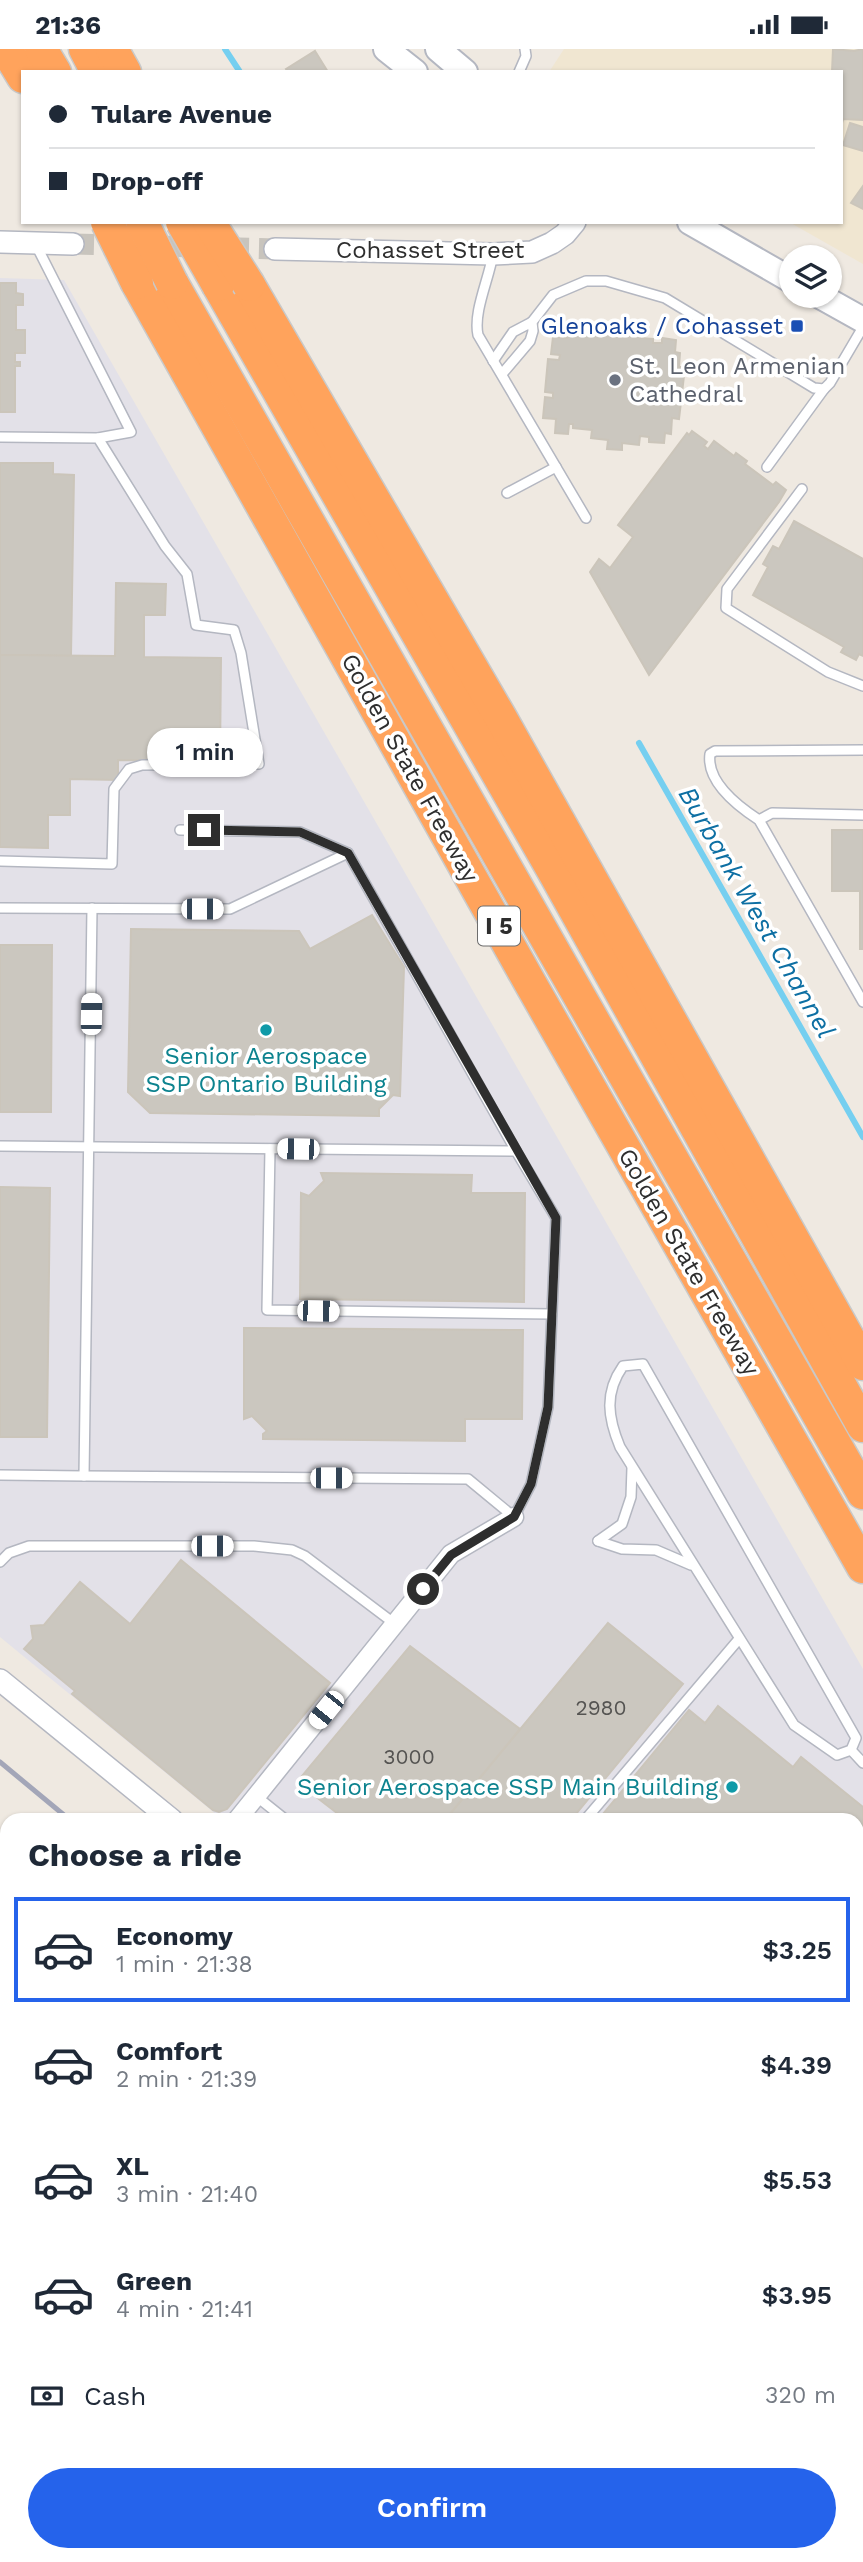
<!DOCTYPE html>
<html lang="en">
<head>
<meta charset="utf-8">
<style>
	body { margin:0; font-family:"Work Sans",sans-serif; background:#f2f2f3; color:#1f2937; height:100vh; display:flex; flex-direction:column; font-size:26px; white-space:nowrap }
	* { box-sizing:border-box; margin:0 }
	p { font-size:23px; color:#747a83 }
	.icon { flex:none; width:38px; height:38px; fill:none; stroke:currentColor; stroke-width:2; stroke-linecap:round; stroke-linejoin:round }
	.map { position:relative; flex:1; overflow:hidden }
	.side { position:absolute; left:0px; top:1764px; width:864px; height:749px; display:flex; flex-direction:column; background:#fff; border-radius:21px 21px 0 0; box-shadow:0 2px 5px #0004 }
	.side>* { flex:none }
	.top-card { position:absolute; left:21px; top:21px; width:822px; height:154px; border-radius:0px; box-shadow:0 2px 5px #0004; display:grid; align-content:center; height:154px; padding:0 28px; background:#fff }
	.tools { position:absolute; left:779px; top:196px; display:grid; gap:14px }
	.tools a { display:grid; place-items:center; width:63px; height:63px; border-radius:50%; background:#fff; box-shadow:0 2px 5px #0004; font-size:35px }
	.end { position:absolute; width:32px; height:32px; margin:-16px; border:9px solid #2e2e2e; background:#fff; box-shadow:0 0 0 4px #fff }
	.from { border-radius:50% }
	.bubble { position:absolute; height:49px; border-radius:24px; background:#fff; box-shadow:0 2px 5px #0004; font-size:23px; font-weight:600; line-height:49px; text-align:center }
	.car { position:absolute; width:21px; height:42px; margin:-21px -10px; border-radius:9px; box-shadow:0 0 5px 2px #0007; background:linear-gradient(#fff 24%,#345 0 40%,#fff 0 76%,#345 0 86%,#fff 0) }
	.top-card b { display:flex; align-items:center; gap:24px; height:66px; font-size:26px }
	.top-card b+b { border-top:2px solid #e0e1e3 }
	.top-card i { width:18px; height:18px; background:#1f2937 }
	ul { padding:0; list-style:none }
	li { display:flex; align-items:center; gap:21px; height:105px; margin:0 14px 10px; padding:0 14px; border:4px solid transparent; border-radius:0px }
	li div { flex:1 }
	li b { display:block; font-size:26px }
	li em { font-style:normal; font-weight:600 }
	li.active { border-color:#2563eb }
	li>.icon { width:63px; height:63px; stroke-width:1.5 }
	h2 { padding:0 28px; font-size:32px; line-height:84px }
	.pay { display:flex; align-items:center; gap:18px; height:77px; padding:0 28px; font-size:26px }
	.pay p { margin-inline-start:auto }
	.primary-button { display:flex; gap:14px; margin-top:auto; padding:14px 28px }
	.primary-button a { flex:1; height:80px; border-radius:42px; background:#2563eb; color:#fff; font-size:28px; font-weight:600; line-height:80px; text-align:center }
	.status { display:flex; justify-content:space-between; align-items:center; height:49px; padding:0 35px; background:#fff; direction:ltr }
	.status svg { height:19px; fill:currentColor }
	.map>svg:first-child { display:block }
	.industrial { fill:#e3e1e8 }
	.education { fill:#f0e6d1 }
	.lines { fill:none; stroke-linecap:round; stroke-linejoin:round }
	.stream { stroke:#75cff0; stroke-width:6 }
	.building { fill:#cbc7bf; stroke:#cbc5ba; stroke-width:2 }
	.tertiary-tunnel { stroke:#c8c4bd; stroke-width:21; stroke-dasharray:21 10; stroke-linecap:butt }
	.service-casing { stroke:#b4b7c1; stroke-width:12 }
	.minor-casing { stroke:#b4b7c1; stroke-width:21 }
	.tertiary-casing { stroke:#b4b7c1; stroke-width:24 }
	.secondary-casing { stroke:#b4b7c1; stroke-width:28 }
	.primary-casing { stroke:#c9c9c9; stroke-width:30 }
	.motorway-casing { stroke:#c9c9c9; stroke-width:35 }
	.service { stroke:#fff; stroke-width:9 }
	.minor { stroke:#fff; stroke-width:18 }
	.tertiary { stroke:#fff; stroke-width:21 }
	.secondary { stroke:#fff; stroke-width:24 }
	.primary { stroke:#f2d163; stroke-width:26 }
	.motorway { stroke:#ffa35c; stroke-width:32 }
	.rail { stroke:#a3a6b8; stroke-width:5 }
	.motorway-bridge-casing { stroke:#c9c9c9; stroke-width:35; stroke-linecap:butt }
	.motorway-bridge { stroke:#ffa35c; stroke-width:32 }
	.route { stroke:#2e2e2e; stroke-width:9 }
	.transit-dot { fill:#1a4fb4; stroke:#fff; stroke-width:2.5 }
	.worship-dot { fill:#6b7280; stroke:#fff; stroke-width:2.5 }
	.culture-dot { fill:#0f9aa8; stroke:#fff; stroke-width:2.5 }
	.labels { text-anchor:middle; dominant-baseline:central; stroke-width:7; stroke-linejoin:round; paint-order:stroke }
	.number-label { font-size:21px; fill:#555452 }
	.shield { fill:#fff; stroke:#6d6d6d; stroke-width:2 }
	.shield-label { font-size:23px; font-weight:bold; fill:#2e2e2e }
	.street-label { font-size:24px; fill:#2e2e2e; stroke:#fff }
	.transit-label { font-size:24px; fill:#164399; stroke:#fff; text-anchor:end }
	.worship-label { font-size:24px; fill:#5b616d; stroke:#fff; text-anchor:start }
	.culture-label { font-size:24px; fill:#0d838f; stroke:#fff }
	.water-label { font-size:26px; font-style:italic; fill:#0d6fa3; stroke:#fff }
</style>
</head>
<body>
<div class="status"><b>21:36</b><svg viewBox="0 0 49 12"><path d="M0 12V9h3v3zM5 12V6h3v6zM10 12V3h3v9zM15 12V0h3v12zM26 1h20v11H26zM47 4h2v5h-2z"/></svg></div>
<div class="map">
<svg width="863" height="2513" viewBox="0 0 863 2513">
	<rect width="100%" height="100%" fill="#efe9e1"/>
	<!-- industrial -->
	<path class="industrial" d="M0,229L64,231L863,1620V2174L858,2180V1771H223L0,1588Z"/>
	<!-- education -->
	<path class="education" d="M564,0H863V215L789,173H842V23H549Z"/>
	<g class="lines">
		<!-- stream -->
		<g class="stream">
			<path d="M225,0L240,23"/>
			<path d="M639,694L863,1088"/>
		</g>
	</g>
	<!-- building -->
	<g class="building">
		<path d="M833,0L854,2L863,0V71L843,70L842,74V23H832Z"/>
		<path d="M315,2L328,23H288L286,20Z"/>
		<path d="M850,74L863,78V102L843,96Z"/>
		<path d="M863,137V160L851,154Z"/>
		<path d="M0,234H16V244L23,245V256H16V281H25V304H15V313H20V317H15V363H0Z"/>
		<path d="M569,276L582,278V284L602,286V284L615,286L616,282L640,285V289L653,290V294H662V289L676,291L675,303L680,304L679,318H685L679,370L672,369L671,385L665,384L664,394L649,393V388L640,387L639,396L622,394V401L607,400L608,391L591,389L592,381L573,379V375H569L568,385L555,384L556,370L543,369L545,348L553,349V344L545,343L548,310L559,311L560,306L551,305L553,288L567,289Z"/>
		<path d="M692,382L707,393L704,397L708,400L714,392L734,407L736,404L747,412L745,415L773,436L776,433L786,441L779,453L649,626L590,523L599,510L610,519L633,488L618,476L687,384L689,386Z"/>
		<path d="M0,414H53V425L74,426L71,607L0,606Z"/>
		<path d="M794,472L863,510V607L859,605L856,611L841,603L844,598L753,546L768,518L763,515L773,497L779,500Z"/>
		<path d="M116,534L166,535L165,566H144V608L221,609L220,712L118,711V731L70,730V766H48V799L0,798V606L115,607Z"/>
		<path d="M832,781H863V900H860V842H832Z"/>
		<path d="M372,866L404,918L400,1047L393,1046L379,1060V1067L150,1064L128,1043L131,880L299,882L310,900Z"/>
		<path d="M0,896H52L51,1063H0Z"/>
		<path d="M321,1124L472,1126L471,1144H525L524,1253L300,1250L301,1144L309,1147L324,1132Z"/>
		<path d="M0,1138L50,1139L47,1388H0Z"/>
		<path d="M244,1279L523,1281L522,1370H465V1392L263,1390V1385L267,1382L252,1367L244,1370Z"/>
		<path d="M181,1511L330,1634L227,1760L219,1763L213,1761L72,1645L75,1642L24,1600L33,1590L31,1577L44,1576L80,1533L130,1575Z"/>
		<path d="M608,1574L683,1635L571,1771H445Z"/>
		<path d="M410,1597L520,1680L445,1771H346L297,1733Z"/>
		<path d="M718,1657L793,1718L801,1708L863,1758V1785L858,1792V1771H598L689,1661L705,1674Z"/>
		<path d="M858,1888L863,1893V2111L858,2117Z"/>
		<path d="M7,2064V2130L0,2124V2072Z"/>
		<path d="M0,2427H7V2506H87V2513H0Z"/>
		<path d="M203,2506H235V2510H250V2513H203Z"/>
		<path d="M413,2506H530L538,2513H413Z"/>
		<path d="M540,2506H609L603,2513H538L535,2511Z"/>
	</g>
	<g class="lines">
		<!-- tertiary-tunnel -->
		<path class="tertiary-tunnel" d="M73,195L275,200"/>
		<!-- service casing -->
		<g class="service-casing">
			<g id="service">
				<path d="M519,23L526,7L525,0"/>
				<path d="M36,196L131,383L98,389"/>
				<path d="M493,205C489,230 473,263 478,286L586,469"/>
				<path d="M493,312L513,283L532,273"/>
				<path d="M502,325L530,292L533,282L532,273L553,246L586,232H606L665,249L814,339L824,340L830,334L863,278"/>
				<path d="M0,388L98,389L165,497L187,525L196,576L234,581L241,604L259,715L142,716L129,720L114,740L112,815L0,812"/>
				<path d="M767,418L824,340"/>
				<path d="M802,440L727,540L726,559L828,623L863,637"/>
				<path d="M507,444L556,418"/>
				<path d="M863,701L715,702L710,705C706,733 739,758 759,771L863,953"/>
				<path d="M759,771L772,764L863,766"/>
				<path d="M180,781L300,783L348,804"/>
				<path d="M0,859L230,860L348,804L516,1102L0,1097"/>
				<path d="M270,1100L267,1261L552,1265"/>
				<path d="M643,1315L856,1689L851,1701L837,1706L794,1676L620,1398C608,1369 604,1344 623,1317Z"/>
				<path d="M0,1426L84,1427L92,859"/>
				<path d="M84,1427L468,1430L514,1468L531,1435L548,1358L556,1169L516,1102"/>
				<path d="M598,1492L622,1500L656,1501L691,1516"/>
				<path d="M598,1492L622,1475L631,1448L632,1419"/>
				<path d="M0,1513L9,1504L29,1497H254L292,1501L305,1507L395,1575"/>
				<path d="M851,1701L863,1714"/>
				<path d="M256,1747L286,1771"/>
				<path d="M585,1771L739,1590"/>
				<path d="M858,1810L863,1803"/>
				<path d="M0,2007L7,2012"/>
				<path d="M858,2151L863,2144"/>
				<path d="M858,2227L863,2220"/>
				<path d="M858,2256L863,2261"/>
				<path d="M858,2312L863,2305"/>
				<path d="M0,2403L3,2410H7"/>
				<path d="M172,2513L173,2506"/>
				<path d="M257,2513L258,2506"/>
				<path d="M401,2513V2506"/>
			</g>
		</g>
		<!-- minor casing -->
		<g class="minor-casing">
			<g id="minor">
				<path d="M237,1771L451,1505L514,1468"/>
				<path d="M0,2166L7,2172"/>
			</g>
		</g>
		<!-- tertiary casing -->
		<g class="tertiary-casing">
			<g id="tertiary">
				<path d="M0,193L73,195"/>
				<path d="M275,200L493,205L532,203L552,194L565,185L575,173"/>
				<path d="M0,1631L172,1771"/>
				<path d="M858,2333L863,2337"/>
			</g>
		</g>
		<!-- secondary casing -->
		<g class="secondary-casing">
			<g id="secondary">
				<path d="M386,0L415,23"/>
				<path d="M438,0L465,23"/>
				<path d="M690,173L791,231"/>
				<path d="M820,247L863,271"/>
			</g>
		</g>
		<!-- primary casing -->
		<g class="primary-casing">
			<g id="primary">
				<path d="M0,1830L7,1836"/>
				<path d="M824,2506L832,2513"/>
			</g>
		</g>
		<!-- motorway casing -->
		<g class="motorway-casing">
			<g id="motorway">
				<path d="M6,0L23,28"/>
				<path d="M41,0L55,23"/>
				<path d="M85,0L97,23"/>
				<path d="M112,0L125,23"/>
				<path d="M137,234L529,932L863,1518"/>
				<path d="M172,234L863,1444"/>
				<path d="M218,236L555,825L863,1377"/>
				<path d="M249,236L501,669L863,1315"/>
			</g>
		</g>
		<!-- service -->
		<use href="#service" class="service"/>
		<!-- minor -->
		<use href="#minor" class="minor"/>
		<!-- tertiary -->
		<use href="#tertiary" class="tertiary"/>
		<!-- secondary -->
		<use href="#secondary" class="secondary"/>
		<!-- primary -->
		<use href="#primary" class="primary"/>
		<!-- motorway -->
		<use href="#motorway" class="motorway"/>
		<!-- rail -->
		<g class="rail">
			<path d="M0,1713L70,1771"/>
			<path d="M858,2419L863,2423"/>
		</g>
		<!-- motorway-bridge casing -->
		<g class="motorway-bridge-casing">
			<g id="motorway-bridge">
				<path d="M107,173L137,234"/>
				<path d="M142,173L172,234"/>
				<path d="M182,173L218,236"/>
				<path d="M209,173L249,236"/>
			</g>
		</g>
		<!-- motorway-bridge -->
		<use href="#motorway-bridge" class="motorway-bridge"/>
	</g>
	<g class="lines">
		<!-- route -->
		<path class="route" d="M204,781L300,783L348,804L556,1169L548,1358L531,1435L514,1468L451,1506L423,1540"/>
	</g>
	<!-- markers -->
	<rect class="transit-dot" x="790" y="270" width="14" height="14" rx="3.5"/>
	<circle class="worship-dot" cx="615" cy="331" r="7"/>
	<g class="culture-dot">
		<circle cx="266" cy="981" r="7"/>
		<circle cx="732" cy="1738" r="7"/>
	</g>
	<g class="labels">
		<!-- number labels -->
		<g class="number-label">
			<text x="601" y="1658">2980</text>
			<text x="409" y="1707">3000</text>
		</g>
		<!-- shield labels -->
		<rect class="shield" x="478" y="857.5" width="42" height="39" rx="5"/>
		<g class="shield-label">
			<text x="499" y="877">I 5</text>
		</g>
		<!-- street labels -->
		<g class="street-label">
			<text x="430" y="201">Cohasset Street</text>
			<text transform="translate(410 719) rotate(61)">Golden State Freeway</text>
			<text transform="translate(689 1213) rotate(60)">Golden State Freeway</text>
		</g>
		<!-- transit labels -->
		<g class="transit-label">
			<text x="783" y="277">Glenoaks / Cohasset</text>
		</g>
		<!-- worship labels -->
		<g class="worship-label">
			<text x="629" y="317">St. Leon Armenian<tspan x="629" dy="28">Cathedral</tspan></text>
		</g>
		<!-- culture labels -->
		<g class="culture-label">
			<text x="266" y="1007">Senior Aerospace<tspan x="266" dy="28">SSP Ontario Building</tspan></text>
			<text x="718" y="1738" text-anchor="end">Senior Aerospace SSP Main Building</text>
		</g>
		<!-- water labels -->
		<g class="water-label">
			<text transform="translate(757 863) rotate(60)">Burbank West Channel</text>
		</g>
	</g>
</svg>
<div class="tools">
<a><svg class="icon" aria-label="layers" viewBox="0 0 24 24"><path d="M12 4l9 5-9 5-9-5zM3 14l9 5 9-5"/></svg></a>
</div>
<i class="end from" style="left:423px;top:1540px"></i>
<i class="end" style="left:204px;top:781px"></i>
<div class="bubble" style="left:147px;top:679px;width:116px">1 min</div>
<i class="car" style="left:202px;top:860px;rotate:90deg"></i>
<i class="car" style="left:91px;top:965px;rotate:1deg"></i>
<i class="car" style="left:298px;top:1100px;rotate:271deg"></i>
<i class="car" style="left:318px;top:1262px;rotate:91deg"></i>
<i class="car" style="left:331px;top:1429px;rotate:90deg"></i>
<i class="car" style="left:212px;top:1497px;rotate:90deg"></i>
<i class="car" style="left:326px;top:1661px;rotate:219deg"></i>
<div class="top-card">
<b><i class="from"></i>Tulare Avenue</b>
<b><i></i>Drop-off</b>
</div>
<section class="side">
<h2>Choose a ride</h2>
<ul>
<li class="active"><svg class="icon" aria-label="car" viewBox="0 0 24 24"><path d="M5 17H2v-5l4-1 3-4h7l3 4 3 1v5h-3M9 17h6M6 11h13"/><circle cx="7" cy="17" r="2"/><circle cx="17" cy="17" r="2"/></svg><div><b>Economy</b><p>1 min · 21:38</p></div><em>$3.25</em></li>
<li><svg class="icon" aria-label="car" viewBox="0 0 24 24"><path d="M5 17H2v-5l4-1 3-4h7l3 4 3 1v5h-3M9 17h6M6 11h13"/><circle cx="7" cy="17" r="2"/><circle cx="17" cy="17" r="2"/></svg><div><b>Comfort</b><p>2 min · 21:39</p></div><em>$4.39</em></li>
<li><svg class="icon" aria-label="car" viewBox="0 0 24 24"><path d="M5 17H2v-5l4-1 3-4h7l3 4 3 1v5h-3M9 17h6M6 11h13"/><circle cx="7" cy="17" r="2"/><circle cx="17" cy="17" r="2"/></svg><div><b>XL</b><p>3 min · 21:40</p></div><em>$5.53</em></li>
<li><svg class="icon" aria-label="car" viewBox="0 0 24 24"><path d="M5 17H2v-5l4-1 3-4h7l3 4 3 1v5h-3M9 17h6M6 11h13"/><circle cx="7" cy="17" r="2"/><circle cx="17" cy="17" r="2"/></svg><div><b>Green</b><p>4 min · 21:41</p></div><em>$3.95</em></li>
</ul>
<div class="pay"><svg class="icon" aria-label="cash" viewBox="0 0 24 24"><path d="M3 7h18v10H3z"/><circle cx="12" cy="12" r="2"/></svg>Cash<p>320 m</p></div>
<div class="primary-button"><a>Confirm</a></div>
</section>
</div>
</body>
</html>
